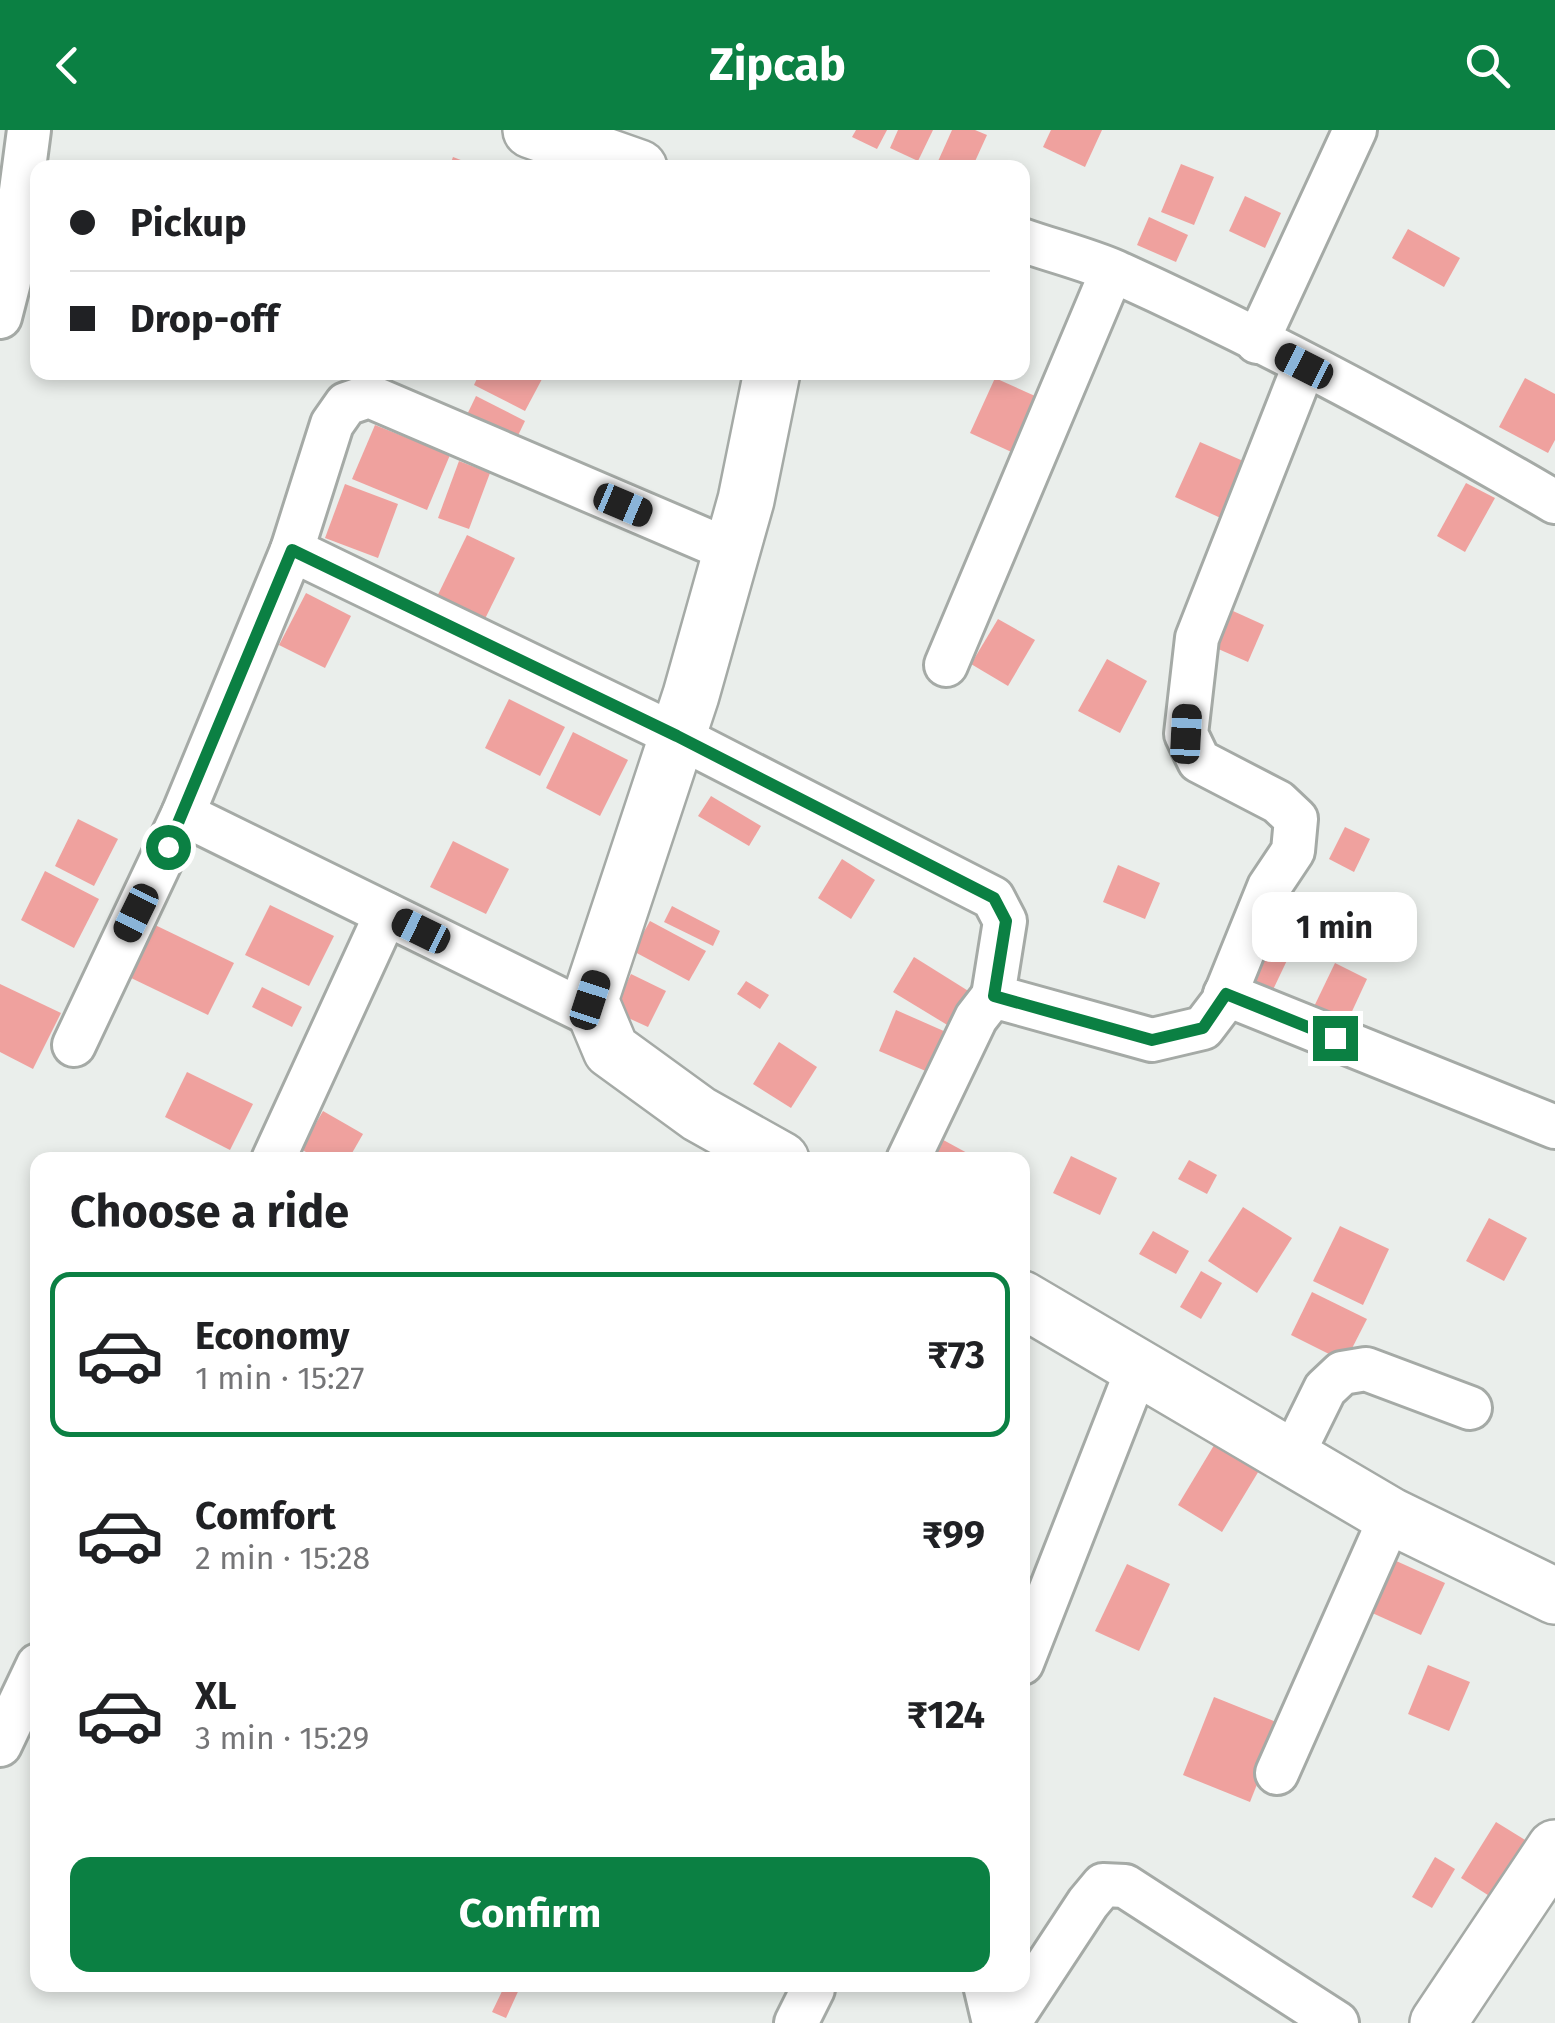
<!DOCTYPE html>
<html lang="en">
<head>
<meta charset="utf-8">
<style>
	body { margin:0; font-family:"Fira Sans",sans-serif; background:#f6f6f6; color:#202124; height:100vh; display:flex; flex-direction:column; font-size:38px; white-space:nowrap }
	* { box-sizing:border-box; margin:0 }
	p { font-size:32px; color:#757577 }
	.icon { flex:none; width:55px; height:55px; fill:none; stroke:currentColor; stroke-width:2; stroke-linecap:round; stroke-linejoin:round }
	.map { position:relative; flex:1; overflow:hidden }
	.details { position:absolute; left:30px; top:1022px; width:1000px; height:840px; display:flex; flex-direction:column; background:#fff; border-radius:20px; box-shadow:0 5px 15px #0003 }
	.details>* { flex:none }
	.banner { position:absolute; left:30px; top:30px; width:1000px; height:220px; border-radius:20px; box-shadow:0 5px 15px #0003; display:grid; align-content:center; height:220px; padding:0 40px; background:#fff }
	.end { position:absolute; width:45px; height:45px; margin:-22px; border:12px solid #0b8043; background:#fff; box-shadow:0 0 0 5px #fff }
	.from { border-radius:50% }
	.bubble { position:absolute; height:70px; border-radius:20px; background:#fff; box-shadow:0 5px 15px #0003; font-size:32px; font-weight:700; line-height:70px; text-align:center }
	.car { position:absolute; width:30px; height:60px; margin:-30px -15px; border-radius:12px; box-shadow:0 0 8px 2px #0007; background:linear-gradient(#222 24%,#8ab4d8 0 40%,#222 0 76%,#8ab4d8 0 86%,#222 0) }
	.banner b { display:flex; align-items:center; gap:35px; height:95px; font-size:38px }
	.banner b+b { border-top:2px solid #e0e0e0 }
	.banner i { width:25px; height:25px; background:#202124 }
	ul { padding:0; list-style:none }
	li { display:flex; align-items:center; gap:30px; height:165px; margin:0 20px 15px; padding:0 20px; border:5px solid transparent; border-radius:20px }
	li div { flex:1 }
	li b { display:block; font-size:38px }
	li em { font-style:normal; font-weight:700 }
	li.on { border-color:#0b8043 }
	li>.icon { width:90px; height:90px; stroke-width:1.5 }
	h2 { padding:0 40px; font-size:45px; line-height:120px }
	.cta { display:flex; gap:20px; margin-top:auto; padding:20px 40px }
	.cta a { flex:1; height:115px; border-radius:20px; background:#0b8043; color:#fff; font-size:40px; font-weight:700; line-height:115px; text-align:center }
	header { display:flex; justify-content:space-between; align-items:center; height:130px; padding:0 40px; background:#0b8043; color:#fff; font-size:45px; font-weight:700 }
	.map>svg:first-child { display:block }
	.building { fill:#efa19e }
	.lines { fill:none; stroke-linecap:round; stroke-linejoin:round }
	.minor-casing { stroke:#a5aaa6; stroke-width:48 }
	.major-casing { stroke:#a5aaa6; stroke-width:60 }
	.minor { stroke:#fff; stroke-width:42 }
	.major { stroke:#fff; stroke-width:55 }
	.route { stroke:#0b8043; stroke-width:12 }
</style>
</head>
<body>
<header><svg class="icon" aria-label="back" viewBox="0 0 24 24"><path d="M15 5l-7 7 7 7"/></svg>Zipcab<svg class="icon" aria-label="search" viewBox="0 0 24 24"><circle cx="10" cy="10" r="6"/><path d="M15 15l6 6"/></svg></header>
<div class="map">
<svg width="1555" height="1893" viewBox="0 0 1555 1893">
	<rect width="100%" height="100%" fill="#eaeeeb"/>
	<!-- building -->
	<g class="building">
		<path d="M856,0H887L877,19L852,7Z"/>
		<path d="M898,0H933L918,31L890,18Z"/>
		<path d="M952,0H975L987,5L972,38H935Z"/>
		<path d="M1051,0H1102L1085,37L1043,17Z"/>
		<path d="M453,27L479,37V38H449Z"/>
		<path d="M1181,34L1214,47L1194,95L1161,82Z"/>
		<path d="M1245,66L1281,83L1265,118L1229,101Z"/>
		<path d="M1149,87L1188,105L1176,132L1137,115Z"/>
		<path d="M1408,99L1460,128L1444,157L1392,128Z"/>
		<path d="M480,242H530L542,249L525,281L474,255Z"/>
		<path d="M995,248L1044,270L1018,325L970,303Z"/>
		<path d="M1525,248L1555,264V310L1548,323L1499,297Z"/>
		<path d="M476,266L525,291L512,318L463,293Z"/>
		<path d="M375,295L450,325L427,380L352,349Z"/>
		<path d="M1200,312L1250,334L1225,390L1175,367Z"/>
		<path d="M459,331L490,343L469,399L438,388Z"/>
		<path d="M1466,353L1495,368L1465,422L1437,406Z"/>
		<path d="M345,354L398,374L378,428L325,408Z"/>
		<path d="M467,405L515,428L477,505L430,481Z"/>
		<path d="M306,463L351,486L325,538L279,515Z"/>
		<path d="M1233,481L1264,495L1248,532L1216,518Z"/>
		<path d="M998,489L1035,510L1008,556L971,534Z"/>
		<path d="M1107,529L1147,551L1120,603L1078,581Z"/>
		<path d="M509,569L565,597L540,646L485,618Z"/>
		<path d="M573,602L628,630L600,686L546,658Z"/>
		<path d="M711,666L761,696L749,716L698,686Z"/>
		<path d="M78,689L118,709L94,756L55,736Z"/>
		<path d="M1345,697L1370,709L1354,742L1329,729Z"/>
		<path d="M453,711L509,739L486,784L430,757Z"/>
		<path d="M842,729L875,750L851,789L818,768Z"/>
		<path d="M1118,735L1160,753L1145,789L1103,772Z"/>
		<path d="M45,741L99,769L74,818L21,790Z"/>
		<path d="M270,775L334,806L309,856L245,825Z"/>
		<path d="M672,776L720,801L713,816L664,792Z"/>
		<path d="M650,791L706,821L689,851L633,821Z"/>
		<path d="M155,795L234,833L208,885L129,847Z"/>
		<path d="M1263,808L1291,822L1269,868L1240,854Z"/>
		<path d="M914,827L970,862L949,896L893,862Z"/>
		<path d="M1335,833L1367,849L1342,903L1309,887Z"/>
		<path d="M631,844L666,861L648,897L613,881Z"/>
		<path d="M746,851L769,865L760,879L737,864Z"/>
		<path d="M0,854L61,883L33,939L0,922Z"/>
		<path d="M262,857L302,877L292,897L252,877Z"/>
		<path d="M896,880L946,902L928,942L879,921Z"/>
		<path d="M779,912L817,937L791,978L753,954Z"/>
		<path d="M187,942L253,974L230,1020L165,987Z"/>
		<path d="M323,981L363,1004L348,1030H319L301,1019Z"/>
		<path d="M936,1006L980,1030H923Z"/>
		<path d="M1071,1026L1117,1048L1100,1085L1053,1063Z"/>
		<path d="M1189,1030L1217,1045L1207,1064L1178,1049Z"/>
		<path d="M1243,1077L1292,1108L1257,1163L1208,1131Z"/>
		<path d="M1489,1088L1527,1108L1504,1151L1466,1131Z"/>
		<path d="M1340,1096L1389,1119L1363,1175L1313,1151Z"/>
		<path d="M1153,1101L1189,1121L1176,1144L1139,1124Z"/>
		<path d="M1201,1141L1222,1153L1201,1189L1180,1177Z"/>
		<path d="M1312,1162L1367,1189L1345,1232L1291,1205Z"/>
		<path d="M1219,1307L1263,1334L1222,1402L1178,1375Z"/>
		<path d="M1383,1425L1445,1453L1421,1505L1359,1477Z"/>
		<path d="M1127,1434L1170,1454L1139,1521L1095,1501Z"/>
		<path d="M1428,1535L1470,1552L1449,1601L1408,1584Z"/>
		<path d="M1214,1567L1281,1594L1250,1672L1183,1645Z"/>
		<path d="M1496,1692L1527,1711L1491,1767L1461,1748Z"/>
		<path d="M1435,1727L1455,1739L1432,1778L1412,1767Z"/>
		<path d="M505,1855H521L506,1888L492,1882Z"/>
	</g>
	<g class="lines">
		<!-- minor casing -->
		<g class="minor-casing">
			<g id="minor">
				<path d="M1022,110C1053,121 1086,129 1116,142C1266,210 1413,289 1555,372"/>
				<path d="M0,187L9,152L29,0"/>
				<path d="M1257,212L1355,0"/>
				<path d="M292,420L677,606L993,768L1005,791L993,866"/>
				<path d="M946,535L1112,141"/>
				<path d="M183,684L598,888"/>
				<path d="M1225,864L1555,997"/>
				<path d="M74,915L183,684L292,420L332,294L346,274L369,266L731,421"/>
				<path d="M273,1030L386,784"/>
				<path d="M908,1030L976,888L993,866L1152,910L1203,898L1222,873L1269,757L1293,721L1296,689L1278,672L1199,631L1186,604L1197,508L1304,236"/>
				<path d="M1291,1328L1325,1259L1342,1243L1366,1239L1470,1278"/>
				<path d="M1022,1533L1138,1237"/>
				<path d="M0,1615L38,1535"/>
				<path d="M1277,1643L1391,1386"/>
				<path d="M985,1855L994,1893"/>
				<path d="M796,1893L813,1859"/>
				<path d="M1009,1893L1088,1773L1103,1755L1125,1756L1337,1893"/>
			</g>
		</g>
		<!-- major casing -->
		<g class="major-casing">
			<g id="major">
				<path d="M531,0L639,38"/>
				<path d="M772,242L746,370L691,565L590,870L611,920L699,984L781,1030"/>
				<path d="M1022,1169L1391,1386L1555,1466"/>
				<path d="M1438,1893L1555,1718"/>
			</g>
		</g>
		<!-- minor -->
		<use href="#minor" class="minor"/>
		<!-- major -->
		<use href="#major" class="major"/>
	</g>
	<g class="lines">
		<!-- route -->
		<path class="route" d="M168,717L292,420L677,606L994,768L1006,791L994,866L1152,910L1203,898L1226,864L1335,908"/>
	</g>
</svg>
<i class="end from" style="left:168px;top:717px"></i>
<i class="end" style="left:1335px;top:908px"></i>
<div class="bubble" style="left:1252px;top:762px;width:165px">1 min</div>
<i class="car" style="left:1304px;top:236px;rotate:297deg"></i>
<i class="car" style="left:623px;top:375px;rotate:113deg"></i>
<i class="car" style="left:1186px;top:604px;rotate:3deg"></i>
<i class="car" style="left:136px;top:783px;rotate:206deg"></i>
<i class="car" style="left:421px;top:801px;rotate:296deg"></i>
<i class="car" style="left:590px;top:870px;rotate:18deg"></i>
<div class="banner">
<b><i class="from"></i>Pickup</b>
<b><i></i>Drop-off</b>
</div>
<section class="details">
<h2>Choose a ride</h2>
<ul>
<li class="on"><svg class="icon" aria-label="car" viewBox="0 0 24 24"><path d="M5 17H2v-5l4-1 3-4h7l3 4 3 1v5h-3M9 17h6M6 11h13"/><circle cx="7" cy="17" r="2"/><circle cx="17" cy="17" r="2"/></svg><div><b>Economy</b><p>1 min · 15:27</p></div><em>₹73</em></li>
<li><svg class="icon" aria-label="car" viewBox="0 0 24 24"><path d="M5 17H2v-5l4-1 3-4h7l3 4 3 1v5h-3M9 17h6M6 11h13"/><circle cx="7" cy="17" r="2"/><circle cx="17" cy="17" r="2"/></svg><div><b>Comfort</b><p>2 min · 15:28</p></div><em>₹99</em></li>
<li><svg class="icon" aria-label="car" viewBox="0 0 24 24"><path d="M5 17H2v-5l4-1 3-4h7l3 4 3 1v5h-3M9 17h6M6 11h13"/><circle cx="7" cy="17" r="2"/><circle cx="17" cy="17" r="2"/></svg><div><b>XL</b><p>3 min · 15:29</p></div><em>₹124</em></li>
</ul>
<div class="cta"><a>Confirm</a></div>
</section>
</div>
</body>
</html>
